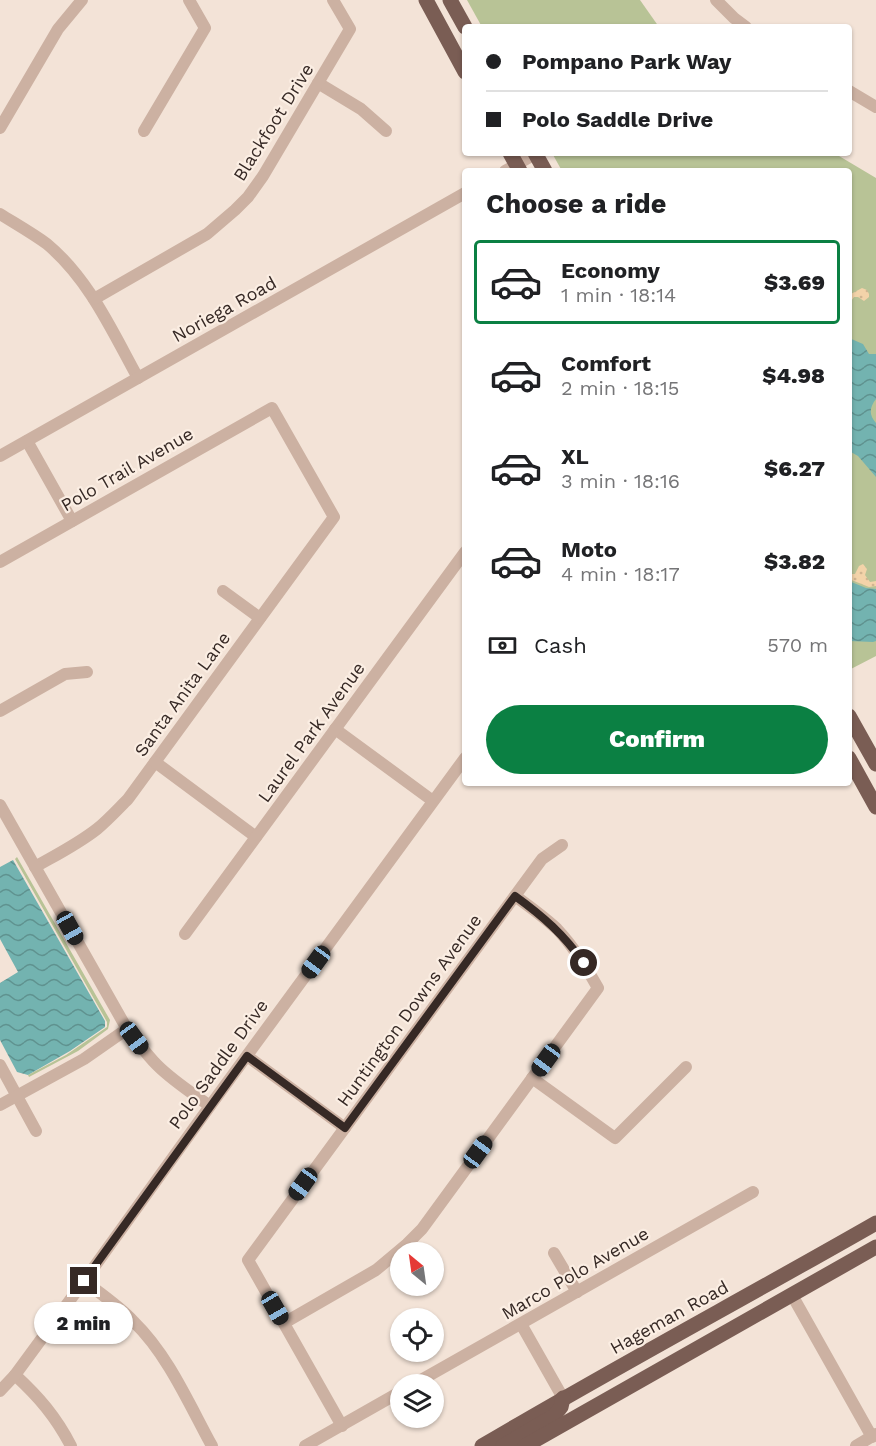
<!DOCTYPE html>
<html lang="en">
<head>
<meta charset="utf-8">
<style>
	body { margin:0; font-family:"Work Sans",sans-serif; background:#f2f2f2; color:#202124; height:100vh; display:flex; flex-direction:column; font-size:22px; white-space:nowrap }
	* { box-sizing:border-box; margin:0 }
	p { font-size:20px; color:#757577 }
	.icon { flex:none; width:33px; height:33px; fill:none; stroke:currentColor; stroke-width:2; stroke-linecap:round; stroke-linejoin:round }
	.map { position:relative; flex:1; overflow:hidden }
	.drawer { position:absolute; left:462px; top:168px; width:390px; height:618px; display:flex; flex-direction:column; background:#fff; border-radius:6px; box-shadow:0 2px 4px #0004 }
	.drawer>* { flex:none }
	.guide { position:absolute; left:462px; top:24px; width:390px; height:132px; border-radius:6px; box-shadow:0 2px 4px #0004; display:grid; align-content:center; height:132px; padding:0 24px; background:#fff }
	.needle { width:39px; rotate:331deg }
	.fabs { position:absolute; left:390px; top:1242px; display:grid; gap:12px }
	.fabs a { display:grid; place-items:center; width:54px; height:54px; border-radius:50%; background:#fff; box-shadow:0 2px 4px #0004; font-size:30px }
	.end { position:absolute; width:27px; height:27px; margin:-14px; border:8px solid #362925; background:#fff; box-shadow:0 0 0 3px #fff }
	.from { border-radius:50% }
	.bubble { position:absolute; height:42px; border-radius:21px; background:#fff; box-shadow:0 2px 4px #0004; font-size:20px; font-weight:800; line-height:42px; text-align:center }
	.car { position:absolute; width:18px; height:36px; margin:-18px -9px; border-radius:8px; box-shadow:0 0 4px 2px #0007; background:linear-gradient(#222 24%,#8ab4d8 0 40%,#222 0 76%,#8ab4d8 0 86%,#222 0) }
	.guide b { display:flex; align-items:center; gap:21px; height:57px; font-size:22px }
	.guide b+b { border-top:2px solid #e0e0e0 }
	.guide i { width:15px; height:15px; background:#202124 }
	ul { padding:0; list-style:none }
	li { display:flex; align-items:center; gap:18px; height:84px; margin:0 12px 9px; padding:0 12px; border:3px solid transparent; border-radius:6px }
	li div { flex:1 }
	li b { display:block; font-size:22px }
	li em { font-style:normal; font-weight:800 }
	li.current { border-color:#0b8043 }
	li>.icon { width:54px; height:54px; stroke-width:1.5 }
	h2 { padding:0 24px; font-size:27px; line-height:72px }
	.pay { display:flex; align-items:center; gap:15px; height:66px; padding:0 24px; font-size:22px }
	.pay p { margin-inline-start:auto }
	.primary-button { display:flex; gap:12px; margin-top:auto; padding:12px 24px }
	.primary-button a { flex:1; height:69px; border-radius:36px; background:#0b8043; color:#fff; font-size:24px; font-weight:800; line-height:69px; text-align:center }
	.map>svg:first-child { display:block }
	.grass { fill:#b8c396 }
	.sand { fill:url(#sand-dots) }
	.water { fill:url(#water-waves) }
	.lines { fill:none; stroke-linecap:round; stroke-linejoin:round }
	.minor { stroke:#ccb1a2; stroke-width:12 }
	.major { stroke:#7a5d54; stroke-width:15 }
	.route { stroke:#362925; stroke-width:8 }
	.labels { text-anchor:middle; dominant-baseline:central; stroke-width:4.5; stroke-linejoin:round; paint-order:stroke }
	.street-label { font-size:18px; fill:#362925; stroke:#fbeee3 }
</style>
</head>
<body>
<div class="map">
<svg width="876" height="1446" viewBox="0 0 876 1446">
	<defs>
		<pattern id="sand-dots" width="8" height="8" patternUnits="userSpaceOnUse" patternTransform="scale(1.5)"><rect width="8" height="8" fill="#f3d3a9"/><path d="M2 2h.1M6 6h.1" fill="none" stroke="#d1b591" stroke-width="1.8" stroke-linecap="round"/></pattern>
		<pattern id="water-waves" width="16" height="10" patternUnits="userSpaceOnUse" patternTransform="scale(1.5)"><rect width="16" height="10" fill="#73b3b0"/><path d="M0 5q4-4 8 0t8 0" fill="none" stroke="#5f928f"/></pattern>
	</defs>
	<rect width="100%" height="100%" fill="#f3e3d7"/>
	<!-- grass -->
	<g class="grass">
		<path d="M467,0H640L659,27H482Z"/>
		<path d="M552,153H834L876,178V656L849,670V171H562Z"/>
		<path d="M17,857L110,1020L108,1029L78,1051L29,1077L28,1075L66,1055L107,1027V1022L15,859Z"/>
	</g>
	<!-- sand -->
	<g class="sand">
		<path d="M862,288L867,290L869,294V297L864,301L858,297H854L849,304V295Z"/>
		<path d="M863,564L867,569L865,575L870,582L876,581V586L869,587L849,579V571L851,574H855L859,566Z"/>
	</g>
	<!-- water -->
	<g class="water">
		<path d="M849,338L863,344L869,354H876V399C869,408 869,415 876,423V477L858,456L849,451Z"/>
		<path d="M849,581L866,588L876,589V641L873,642L849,641Z"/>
		<path d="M13,860L105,1021V1027L70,1051L28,1075L17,1072L0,1040V983L18,972L0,939V867Z"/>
	</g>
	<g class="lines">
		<!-- minor -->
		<g class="minor">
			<path d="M716,0L734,18L746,27"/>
			<path d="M318,83L361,109L386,131"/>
			<path d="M849,91L876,107"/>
			<path d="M0,128L58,29L82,0"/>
			<path d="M144,131L205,28L189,0"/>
			<path d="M505,171L535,154"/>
			<path d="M0,214C16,224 32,233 47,244C89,279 112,331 138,378"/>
			<path d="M94,299L207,234L235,210L248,197L263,176L350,29L333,0"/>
			<path d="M27,441L72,521"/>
			<path d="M0,456L465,193"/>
			<path d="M0,562L272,408L334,517L128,799C118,809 108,820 97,829C78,844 56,855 35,867"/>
			<path d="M223,591L260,618"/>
			<path d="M0,711L65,674L87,672"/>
			<path d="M335,729L433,801"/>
			<path d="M155,762L256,837"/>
			<path d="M0,805L127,1029C137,1041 146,1054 157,1065C173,1081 192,1093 210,1106"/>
			<path d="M185,934L465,552"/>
			<path d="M247,1056L345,1128"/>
			<path d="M0,1065L36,1131"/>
			<path d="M532,1078L615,1138L686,1067"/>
			<path d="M0,1105L84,1059L127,1029"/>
			<path d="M554,1253L577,1292"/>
			<path d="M84,1281C101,1294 119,1306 134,1322C168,1355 189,1404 212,1446"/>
			<path d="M792,1295L872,1437"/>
			<path d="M284,1323L376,1270L407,1244L422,1229L598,988C586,967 574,947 557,929C544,917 529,906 515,896"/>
			<path d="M521,1324L563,1398"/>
			<path d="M15,1375C39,1397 56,1417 71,1446"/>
			<path d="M414,1384L753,1192"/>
			<path d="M0,1391L15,1375L84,1281L210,1106L465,758"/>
			<path d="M342,1426L248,1260L542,859L562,845"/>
			<path d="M305,1446L400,1392"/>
			<path d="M856,1446L876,1434"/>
		</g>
		<!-- major -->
		<g class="major">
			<path d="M426,0L465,72"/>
			<path d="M450,0L465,27"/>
			<path d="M510,153L520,171"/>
			<path d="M535,153L545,171"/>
			<path d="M849,716L876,764"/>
			<path d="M849,758L876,807"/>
			<path d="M482,1446C612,1369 745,1298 876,1223"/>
			<path d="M503,1446L554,1416L561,1407L563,1398"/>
			<path d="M525,1446L876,1247"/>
		</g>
	</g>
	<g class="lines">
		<!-- route -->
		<path class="route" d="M84,1281L247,1056L345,1128L515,896C544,917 563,934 584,963"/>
	</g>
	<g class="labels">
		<!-- street labels -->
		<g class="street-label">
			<text transform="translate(273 122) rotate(-58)">Blackfoot Drive</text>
			<text transform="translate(224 309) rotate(-29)">Noriega Road</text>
			<text transform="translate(127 469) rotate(-30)">Polo Trail Avenue</text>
			<text transform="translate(182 694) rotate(-54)">Santa Anita Lane</text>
			<text transform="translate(311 732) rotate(-54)">Laurel Park Avenue</text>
			<text transform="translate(409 1010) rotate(-54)">Huntington Downs Avenue</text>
			<text transform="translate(218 1064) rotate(-54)">Polo Saddle Drive</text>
			<text transform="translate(575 1273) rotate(-30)">Marco Polo Avenue</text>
			<text transform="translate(669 1317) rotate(-29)">Hageman Road</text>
		</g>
	</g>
</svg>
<div class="fabs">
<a><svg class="needle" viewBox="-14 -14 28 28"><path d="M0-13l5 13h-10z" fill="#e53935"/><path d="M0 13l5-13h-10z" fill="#757577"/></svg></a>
<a><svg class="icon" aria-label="locate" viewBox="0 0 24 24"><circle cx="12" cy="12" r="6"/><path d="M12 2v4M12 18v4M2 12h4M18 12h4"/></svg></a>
<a><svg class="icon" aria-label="layers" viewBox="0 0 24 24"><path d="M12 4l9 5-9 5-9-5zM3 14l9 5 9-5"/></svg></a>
</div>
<i class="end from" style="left:584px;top:963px"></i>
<i class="end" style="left:84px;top:1281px"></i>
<div class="bubble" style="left:34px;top:1302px;width:99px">2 min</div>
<i class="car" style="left:70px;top:928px;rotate:151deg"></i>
<i class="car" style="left:316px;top:962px;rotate:216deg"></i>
<i class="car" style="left:134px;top:1038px;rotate:144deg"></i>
<i class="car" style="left:546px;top:1060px;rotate:216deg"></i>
<i class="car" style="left:478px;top:1152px;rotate:36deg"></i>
<i class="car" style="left:303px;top:1184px;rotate:216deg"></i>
<i class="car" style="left:275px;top:1308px;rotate:150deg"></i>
<div class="guide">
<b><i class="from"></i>Pompano Park Way</b>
<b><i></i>Polo Saddle Drive</b>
</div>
<section class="drawer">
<h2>Choose a ride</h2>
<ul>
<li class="current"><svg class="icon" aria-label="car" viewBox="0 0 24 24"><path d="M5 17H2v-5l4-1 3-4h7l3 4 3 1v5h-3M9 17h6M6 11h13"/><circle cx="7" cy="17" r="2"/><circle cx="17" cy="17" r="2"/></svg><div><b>Economy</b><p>1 min · 18:14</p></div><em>$3.69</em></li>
<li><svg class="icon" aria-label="car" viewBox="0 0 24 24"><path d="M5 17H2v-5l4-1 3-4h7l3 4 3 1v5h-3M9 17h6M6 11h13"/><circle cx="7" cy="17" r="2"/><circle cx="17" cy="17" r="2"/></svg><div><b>Comfort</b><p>2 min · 18:15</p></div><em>$4.98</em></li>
<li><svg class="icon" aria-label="car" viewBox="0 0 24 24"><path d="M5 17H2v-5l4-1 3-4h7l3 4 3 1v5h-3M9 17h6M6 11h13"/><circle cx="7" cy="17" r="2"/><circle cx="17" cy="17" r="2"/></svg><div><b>XL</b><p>3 min · 18:16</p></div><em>$6.27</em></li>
<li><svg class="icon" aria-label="car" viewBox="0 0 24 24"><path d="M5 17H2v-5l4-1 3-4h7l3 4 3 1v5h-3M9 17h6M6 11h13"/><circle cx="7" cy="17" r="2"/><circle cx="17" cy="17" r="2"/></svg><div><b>Moto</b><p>4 min · 18:17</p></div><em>$3.82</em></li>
</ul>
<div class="pay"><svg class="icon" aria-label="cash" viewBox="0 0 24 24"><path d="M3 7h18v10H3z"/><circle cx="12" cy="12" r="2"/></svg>Cash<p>570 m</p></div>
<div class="primary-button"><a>Confirm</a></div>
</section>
</div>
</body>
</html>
